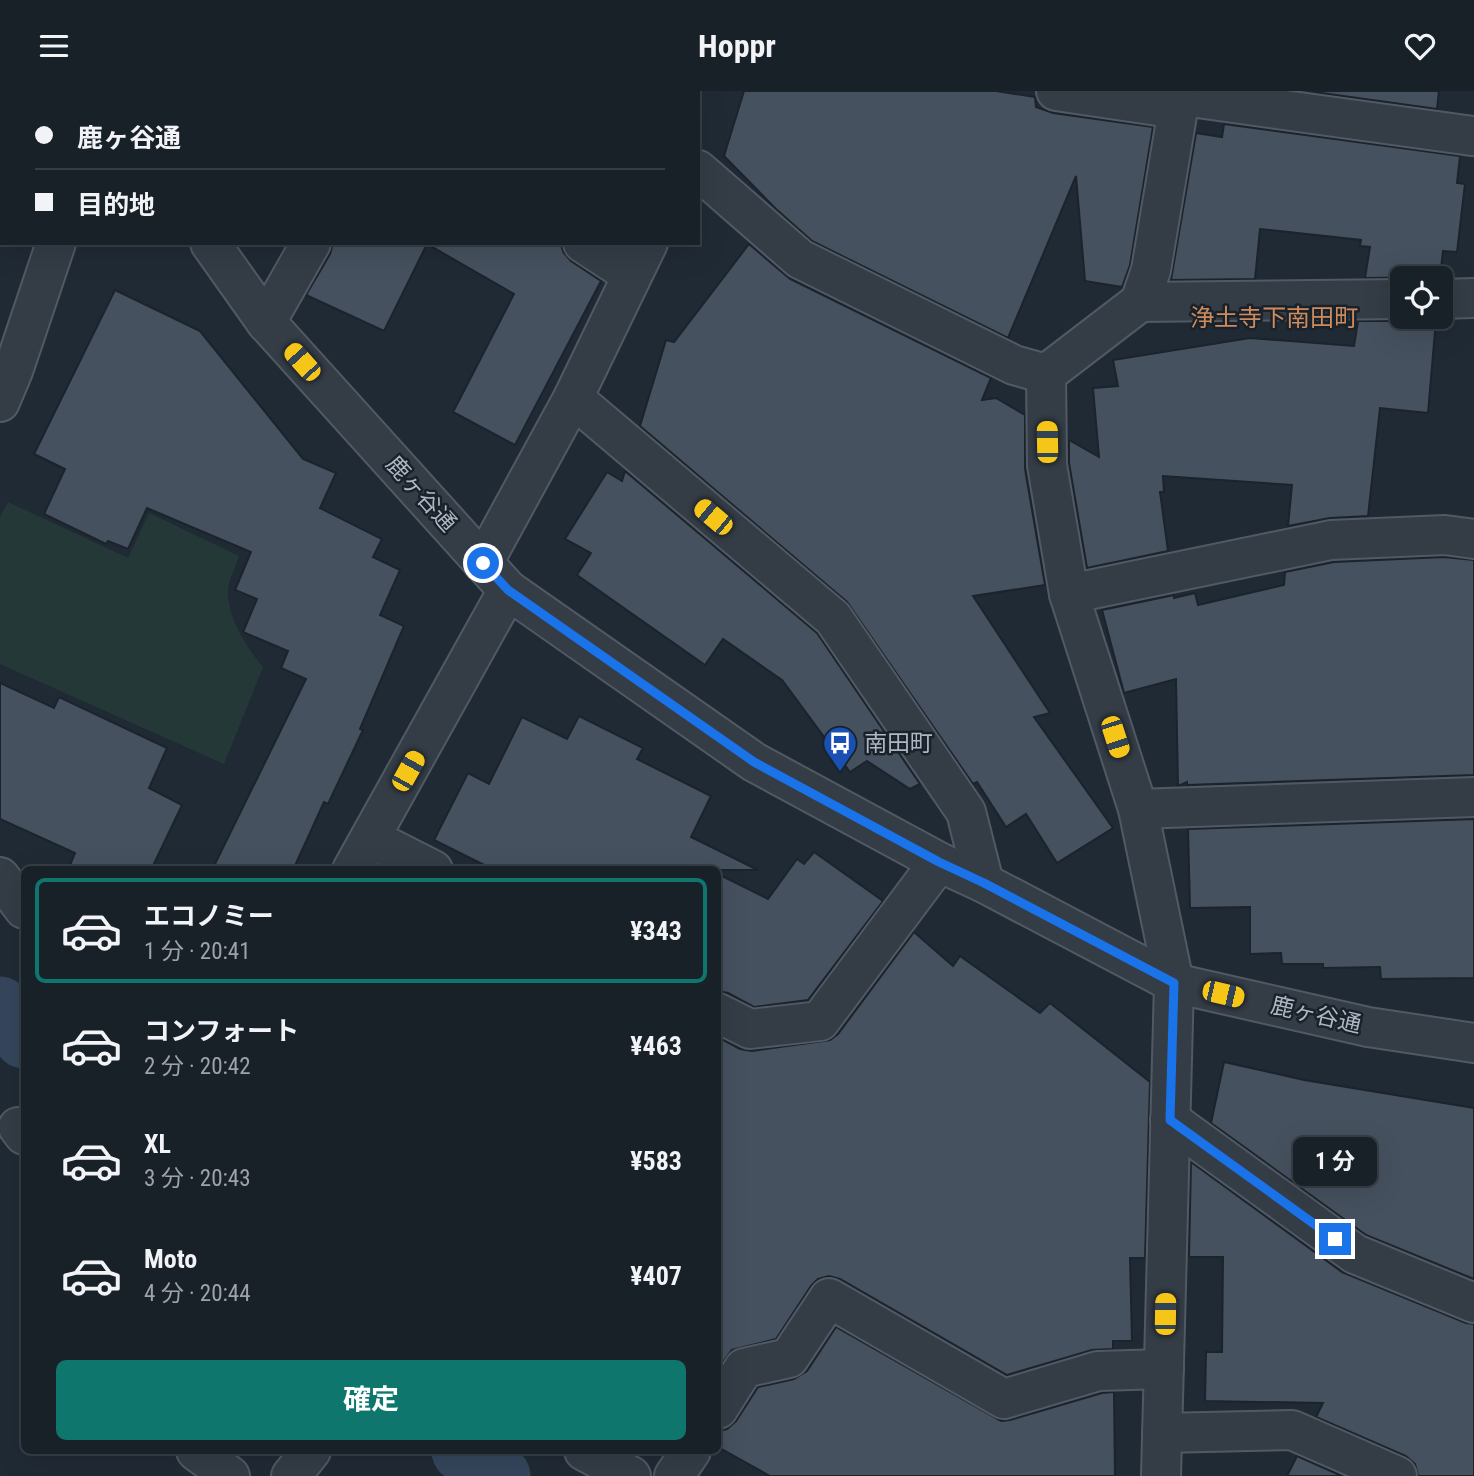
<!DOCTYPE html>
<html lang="ja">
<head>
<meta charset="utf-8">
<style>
	body { margin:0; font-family:"Roboto Condensed","Noto Sans JP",sans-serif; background:#252d34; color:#f1f3f6; height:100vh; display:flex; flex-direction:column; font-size:26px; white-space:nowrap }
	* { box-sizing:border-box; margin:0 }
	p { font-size:23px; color:#9fa3a8 }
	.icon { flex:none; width:38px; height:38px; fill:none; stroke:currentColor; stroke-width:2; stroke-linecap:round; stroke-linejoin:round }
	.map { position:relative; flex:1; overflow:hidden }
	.sheet { position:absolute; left:21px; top:775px; width:700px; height:588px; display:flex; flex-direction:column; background:#182028; border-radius:10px; box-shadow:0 7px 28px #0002,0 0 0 2px #363e45 }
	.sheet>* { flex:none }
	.hud { position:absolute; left:0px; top:0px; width:700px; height:154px; box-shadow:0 7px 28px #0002,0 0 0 2px #363e45; display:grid; align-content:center; height:154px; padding:0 35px; background:#182028 }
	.tools { position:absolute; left:1390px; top:175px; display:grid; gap:14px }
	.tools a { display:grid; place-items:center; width:63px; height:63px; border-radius:10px; background:#182028; box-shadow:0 7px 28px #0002,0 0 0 2px #363e45; font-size:35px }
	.end { position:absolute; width:32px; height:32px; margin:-16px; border:9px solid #1a73e8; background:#fff; box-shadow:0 0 0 4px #fff }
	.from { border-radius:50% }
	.bubble { position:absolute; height:49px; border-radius:10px; background:#182028; box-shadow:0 7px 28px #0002,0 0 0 2px #363e45; font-size:23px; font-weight:700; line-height:49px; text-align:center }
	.car { position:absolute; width:21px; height:42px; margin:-21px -10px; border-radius:9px; box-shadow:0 0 5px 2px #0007; background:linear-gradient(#f5c518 24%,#345 0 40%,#f5c518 0 76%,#345 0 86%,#f5c518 0) }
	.hud b { display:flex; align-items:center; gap:24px; height:66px; font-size:26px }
	.hud b+b { border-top:2px solid #363e45 }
	.hud i { width:18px; height:18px; background:#f1f3f6 }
	ul { padding:12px 0 0; list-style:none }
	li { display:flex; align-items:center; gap:21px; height:105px; margin:0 14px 10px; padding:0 21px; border:4px solid transparent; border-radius:10px }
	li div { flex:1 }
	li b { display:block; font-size:26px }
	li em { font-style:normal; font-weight:700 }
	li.selected { border-color:#0f766e }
	li>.icon { width:63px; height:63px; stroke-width:1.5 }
	.action { display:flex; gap:14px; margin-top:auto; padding:14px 35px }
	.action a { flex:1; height:80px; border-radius:10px; background:#0f766e; color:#fff; font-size:28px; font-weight:700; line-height:80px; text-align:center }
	header { display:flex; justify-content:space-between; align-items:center; height:91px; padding:0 35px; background:#182028; font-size:32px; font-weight:700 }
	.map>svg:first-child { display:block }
	.green { fill:#253838 }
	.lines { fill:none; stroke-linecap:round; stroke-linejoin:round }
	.canal { stroke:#35465c; stroke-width:61 }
	.building { fill:#46515f; stroke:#1b232c; stroke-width:2 }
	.minor-casing { stroke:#515964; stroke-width:42 }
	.minor { stroke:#343c46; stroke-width:38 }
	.route { stroke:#1a73e8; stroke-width:9 }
	.labels { text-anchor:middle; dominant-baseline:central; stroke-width:5; stroke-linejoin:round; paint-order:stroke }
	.street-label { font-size:23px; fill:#aeb6c3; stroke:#19212a }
	.poi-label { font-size:23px; fill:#aeb6c3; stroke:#19212a; text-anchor:start }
	.neighbourhood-label { font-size:24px; fill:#ce8b5e; stroke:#19212a }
</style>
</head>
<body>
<header><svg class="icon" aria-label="menu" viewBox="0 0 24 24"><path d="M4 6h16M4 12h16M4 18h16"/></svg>Hoppr<svg class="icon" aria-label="heart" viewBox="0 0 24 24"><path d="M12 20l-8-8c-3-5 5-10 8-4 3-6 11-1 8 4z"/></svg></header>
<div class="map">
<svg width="1474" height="1385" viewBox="0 0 1474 1385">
	<rect width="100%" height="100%" fill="#202a35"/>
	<!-- green -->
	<path class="green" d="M8,411L128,467L149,422L239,465C236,476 227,491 228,502C229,530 246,555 263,576L224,673L0,573V426Z"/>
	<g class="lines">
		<!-- canal -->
		<g class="canal">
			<path d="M0,916L24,947"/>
			<path d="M462,1360L500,1385"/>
		</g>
	</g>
	<!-- building -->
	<g class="building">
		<path d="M744,0H996L1035,6L1036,16L1053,22L1153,36L1130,174L1122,196L1085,190L1076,85L1008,247L812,150L776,118L724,65Z"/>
		<path d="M1307,0H1439L1437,18Z"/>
		<path d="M1224,33L1460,65L1457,92L1465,93L1457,161L1443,160L1440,186L1365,187L1370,156L1360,155L1361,149L1260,138L1255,188L1171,189L1196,42L1222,46Z"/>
		<path d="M333,152H560L564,162L571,170L601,190L515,354L453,321L514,203L427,153L384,240L306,204L330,163Z"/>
		<path d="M749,153L790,188L991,287L982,309L996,307L1025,324V378L1045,494L973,505L1050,622L1034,626L1113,737L1057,772L1026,723L1006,736L977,691L973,693L847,511L640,335L666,249L674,251Z"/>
		<path d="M115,199L200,240L303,368L336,382L320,417L382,448L373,466L400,479L380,524L404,535L360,638L363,639L328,713L324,711L293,779H212L306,588L281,577L288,560L243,541L257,508L235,499L251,461L147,417L128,458L108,450L106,453L44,423L65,378L34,363Z"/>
		<path d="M1414,226H1428L1436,229L1428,322L1380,317L1368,425L1330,427L1288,435L1292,394L1163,385L1164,401H1160L1168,460L1087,477L1069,372V349L1099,366L1093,297L1118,295L1113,269L1250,247L1354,255L1358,230H1402Z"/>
		<path d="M625,380L817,542L920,693L910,698L867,670L850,681L782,589L723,548L705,574L577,484L591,462L565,448L607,381L622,390Z"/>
		<path d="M1444,466L1474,469V684L1187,694V691L1178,695L1176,588L1124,602L1102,519L1174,504V507L1195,502L1198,514L1284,494L1285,481L1334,471Z"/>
		<path d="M0,592L54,617L59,606L167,657L149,697L182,714L151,779H68L75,762L0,728Z"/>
		<path d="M579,625L643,657L637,668L711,705L691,746L758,779H494L434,749L468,682L489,693L522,626L567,648Z"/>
		<path d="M1474,728V887L1381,888L1380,876L1323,877V873H1282L1281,862L1250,863V816L1190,817L1188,738Z"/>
		<path d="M814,761L883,810L808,909L754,916L728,902L718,900V783L768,808L797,768L804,773Z"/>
		<path d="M914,841L953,875L960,865L1040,922L1050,912L1150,991L1145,1167H1130L1132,1250H1113V1258L1092,1259L1007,1284L840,1188L829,1185L818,1188L811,1195L776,1248L732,1259L718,1278V946L740,958L752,960L830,949L838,943Z"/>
		<path d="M1224,971L1304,989L1474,1017V1188L1366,1144L1211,1032Z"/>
		<path d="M1191,1071L1342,1181L1466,1232L1474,1233V1385H1418L1415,1373L1406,1365L1316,1326L1323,1312L1205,1310L1206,1261H1222L1223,1166H1189Z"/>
		<path d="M836,1236L1001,1330L1010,1329L1102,1302L1114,1301L1115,1385H770L718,1356V1340L727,1338L736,1330L758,1296L794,1288L807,1280Z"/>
		<path d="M1297,1365L1342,1385H1287Z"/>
	</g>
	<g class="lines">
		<!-- minor casing -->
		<g class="minor-casing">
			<g id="minor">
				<path d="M99,0L100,2"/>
				<path d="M660,0V2"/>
				<path d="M1056,0L1178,18"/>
				<path d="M1176,4L1472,45"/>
				<path d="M0,56H2"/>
				<path d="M698,79L800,168L1014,274L1046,283"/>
				<path d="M210,152L266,231L508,499L754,671L939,771L984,792L1174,892L1368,936L1474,952"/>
				<path d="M583,152L632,184"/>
				<path d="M1440,208L1474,207"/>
				<path d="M1140,211L1402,208"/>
				<path d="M266,231L311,152"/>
				<path d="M573,307L833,527L966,721L984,792"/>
				<path d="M0,311L13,280L56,152"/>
				<path d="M483,472L573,307L648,152"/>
				<path d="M1069,503L1331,449L1445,444L1474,448"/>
				<path d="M1138,718L1474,706"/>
				<path d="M370,747L433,779"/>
				<path d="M352,779L508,499"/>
				<path d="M0,786L24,818"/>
				<path d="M718,922L750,938L820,930L939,771"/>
				<path d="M1170,1029L1355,1163L1474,1212"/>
				<path d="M18,1036L24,1044"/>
				<path d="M718,1318L744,1277L789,1267L829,1207L1004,1308L1098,1280L1164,1278"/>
				<path d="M1162,1342L1292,1339L1397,1385"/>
				<path d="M196,1360L230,1385"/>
				<path d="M584,1360L631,1385"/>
				<path d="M291,1385L311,1360"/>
				<path d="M674,1385L691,1360"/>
				<path d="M1161,1385L1174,892L1138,718L1069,503L1047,374L1046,283L1140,211L1151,179L1178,18L1176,0"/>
			</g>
		</g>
		<!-- minor -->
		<use href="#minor" class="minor"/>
	</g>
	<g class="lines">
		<!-- route -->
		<path class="route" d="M483,472L508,499L754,671L939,771L984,792L1174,892L1170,1029L1335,1148"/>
	</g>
	<!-- icons -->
	<defs>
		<g id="bus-pin" transform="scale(1.75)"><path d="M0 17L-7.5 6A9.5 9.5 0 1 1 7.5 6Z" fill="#1a4fb4" stroke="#19212a"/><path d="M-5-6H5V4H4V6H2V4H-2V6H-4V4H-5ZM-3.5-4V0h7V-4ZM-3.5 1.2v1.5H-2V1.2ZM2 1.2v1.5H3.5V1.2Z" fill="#fff"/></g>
	</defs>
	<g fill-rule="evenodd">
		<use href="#bus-pin" x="840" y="652"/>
	</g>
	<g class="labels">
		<!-- street labels -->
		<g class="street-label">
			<text transform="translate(421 403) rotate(48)">鹿ヶ谷通</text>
			<text transform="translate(1316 924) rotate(13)">鹿ヶ谷通</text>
		</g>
		<!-- poi labels -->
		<g class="poi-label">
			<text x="864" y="652">南田町</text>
		</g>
		<!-- neighbourhood labels -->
		<g class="neighbourhood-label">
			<text x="1274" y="227">浄土寺下南田町</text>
		</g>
	</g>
</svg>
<div class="tools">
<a><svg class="icon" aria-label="locate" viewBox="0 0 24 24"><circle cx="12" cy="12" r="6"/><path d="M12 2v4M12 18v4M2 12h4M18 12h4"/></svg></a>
</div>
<i class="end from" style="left:483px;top:472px"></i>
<i class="end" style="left:1335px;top:1148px"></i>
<div class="bubble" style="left:1293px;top:1046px;width:84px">1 分</div>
<i class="car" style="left:302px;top:271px;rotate:318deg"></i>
<i class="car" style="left:1047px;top:351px;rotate:359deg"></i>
<i class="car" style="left:713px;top:426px;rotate:310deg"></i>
<i class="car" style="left:1115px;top:646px;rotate:162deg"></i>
<i class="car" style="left:408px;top:680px;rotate:29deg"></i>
<i class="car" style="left:1223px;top:903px;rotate:103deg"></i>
<i class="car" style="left:1165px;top:1223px;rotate:1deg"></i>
<div class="hud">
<b><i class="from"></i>鹿ヶ谷通</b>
<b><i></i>目的地</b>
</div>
<section class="sheet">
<ul>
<li class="selected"><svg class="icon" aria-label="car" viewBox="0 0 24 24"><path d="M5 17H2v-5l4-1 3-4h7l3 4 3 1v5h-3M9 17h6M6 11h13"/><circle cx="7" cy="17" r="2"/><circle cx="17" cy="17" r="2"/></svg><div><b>エコノミー</b><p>1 分 · 20:41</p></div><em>¥343</em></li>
<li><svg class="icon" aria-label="car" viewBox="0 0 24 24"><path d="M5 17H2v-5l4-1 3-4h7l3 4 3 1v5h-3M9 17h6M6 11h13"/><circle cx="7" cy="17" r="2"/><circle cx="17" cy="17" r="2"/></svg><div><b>コンフォート</b><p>2 分 · 20:42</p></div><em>¥463</em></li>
<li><svg class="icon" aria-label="car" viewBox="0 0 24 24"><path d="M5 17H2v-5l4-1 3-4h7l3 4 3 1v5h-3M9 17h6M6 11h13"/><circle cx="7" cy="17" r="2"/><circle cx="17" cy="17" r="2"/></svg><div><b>XL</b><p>3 分 · 20:43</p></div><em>¥583</em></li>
<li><svg class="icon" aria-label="car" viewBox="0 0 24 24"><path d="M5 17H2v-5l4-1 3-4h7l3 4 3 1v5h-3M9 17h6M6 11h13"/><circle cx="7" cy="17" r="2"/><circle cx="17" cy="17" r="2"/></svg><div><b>Moto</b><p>4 分 · 20:44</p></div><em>¥407</em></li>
</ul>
<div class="action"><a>確定</a></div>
</section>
</div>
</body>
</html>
